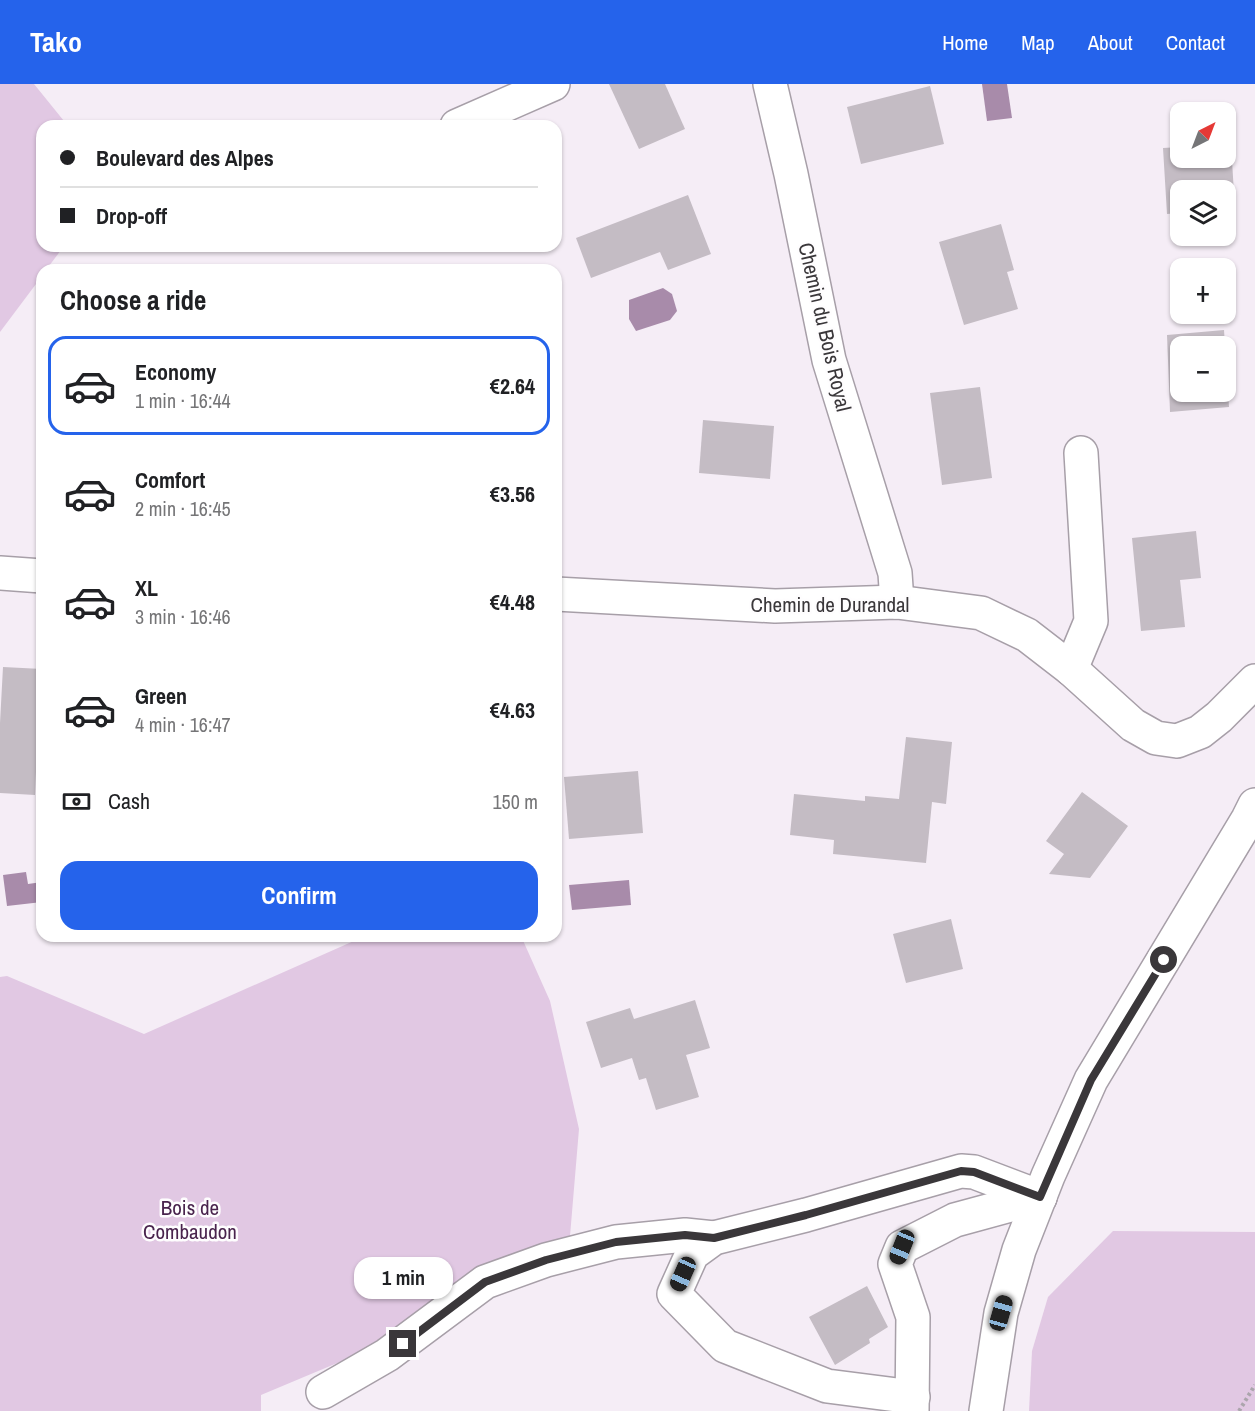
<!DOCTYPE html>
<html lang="en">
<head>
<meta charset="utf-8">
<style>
	body { margin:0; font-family:"Archivo Narrow",sans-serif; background:#f6f6f6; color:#202124; height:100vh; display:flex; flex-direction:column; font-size:22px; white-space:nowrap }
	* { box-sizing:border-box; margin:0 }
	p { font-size:20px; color:#757577 }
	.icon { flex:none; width:33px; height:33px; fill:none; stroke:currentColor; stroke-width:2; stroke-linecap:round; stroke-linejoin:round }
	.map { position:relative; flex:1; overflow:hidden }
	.panel { position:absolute; left:36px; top:180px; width:526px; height:678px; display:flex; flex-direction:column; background:#fff; border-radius:18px; box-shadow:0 2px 4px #0004 }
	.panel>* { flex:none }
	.banner { position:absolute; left:36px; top:36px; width:526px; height:132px; border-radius:18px; box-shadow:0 2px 4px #0004; display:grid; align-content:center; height:132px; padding:0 24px; background:#fff }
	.needle { width:39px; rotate:42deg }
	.fabs { position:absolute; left:1170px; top:18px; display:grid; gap:12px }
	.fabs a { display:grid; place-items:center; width:66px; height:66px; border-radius:12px; background:#fff; box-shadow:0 2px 4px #0004; font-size:30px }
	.end { position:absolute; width:27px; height:27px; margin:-14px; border:8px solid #3a373a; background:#fff; box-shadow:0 0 0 3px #fff }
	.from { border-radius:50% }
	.bubble { position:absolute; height:42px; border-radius:18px; background:#fff; box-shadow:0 2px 4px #0004; font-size:20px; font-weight:700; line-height:42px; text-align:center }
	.car { position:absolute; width:18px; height:36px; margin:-18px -9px; border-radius:8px; box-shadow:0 0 4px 2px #0007; background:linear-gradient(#222 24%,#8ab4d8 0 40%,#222 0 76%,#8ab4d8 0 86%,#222 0) }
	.banner b { display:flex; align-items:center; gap:21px; height:57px; font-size:22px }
	.banner b+b { border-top:2px solid #e0e0e0 }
	.banner i { width:15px; height:15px; background:#202124 }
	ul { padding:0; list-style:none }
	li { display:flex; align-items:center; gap:18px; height:99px; margin:0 12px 9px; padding:0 12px; border:3px solid transparent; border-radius:18px }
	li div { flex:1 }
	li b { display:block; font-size:22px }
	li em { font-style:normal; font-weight:700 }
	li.on { border-color:#2563eb }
	li>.icon { width:54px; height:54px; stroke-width:1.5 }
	h2 { padding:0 24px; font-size:27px; line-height:72px }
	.pay { display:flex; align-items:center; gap:15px; height:66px; padding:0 24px; font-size:22px }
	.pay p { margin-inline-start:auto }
	.button { display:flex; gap:12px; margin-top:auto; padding:12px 24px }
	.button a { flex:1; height:69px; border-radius:18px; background:#2563eb; color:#fff; font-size:24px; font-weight:700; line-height:69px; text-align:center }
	header { display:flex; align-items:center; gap:36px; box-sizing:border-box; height:84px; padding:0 30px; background:#2563eb; color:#fff }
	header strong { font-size:28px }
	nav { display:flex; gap:33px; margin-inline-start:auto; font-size:21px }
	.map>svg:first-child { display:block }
	.green { fill:#e1c8e3 }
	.water { fill:#a88baa }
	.building { fill:#c4bcc4 }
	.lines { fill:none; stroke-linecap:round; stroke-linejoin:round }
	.minor-casing { stroke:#a79fa8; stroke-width:36 }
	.path { stroke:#aba5ac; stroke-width:4; stroke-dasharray:3 3; stroke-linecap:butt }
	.minor { stroke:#fff; stroke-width:33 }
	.route { stroke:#3a373a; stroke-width:8 }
	.labels { text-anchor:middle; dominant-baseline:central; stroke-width:5; stroke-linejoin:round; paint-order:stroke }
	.street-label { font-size:21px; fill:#3a373a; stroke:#fefdfe }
	.park-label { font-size:21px; fill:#49234d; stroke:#fefdfe }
</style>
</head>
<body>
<header>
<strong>Tako</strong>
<nav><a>Home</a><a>Map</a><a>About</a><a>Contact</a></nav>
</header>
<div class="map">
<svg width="1255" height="1327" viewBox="0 0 1255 1327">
	<rect width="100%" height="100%" fill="#f5edf6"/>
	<!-- green -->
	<g class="green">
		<path d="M0,0H34L68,42H42V162H64L46,186H42V192L0,248Z"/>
		<path d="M365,852H521L550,917L579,1045L570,1152L475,1189L373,1264L261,1311V1327H0V893L7,892L144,950Z"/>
		<path d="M1113,1147L1255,1148V1327H1029L1032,1267L1048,1213Z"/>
	</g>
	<!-- water -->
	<g class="water">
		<path d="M982,0H1007L1012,34L987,37Z"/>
		<path d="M663,204L672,210L677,227L670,236L636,247L629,235V216Z"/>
		<path d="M26,788L28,800L42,798V818L7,822L3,791Z"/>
		<path d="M629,796L631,821L572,826L569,801Z"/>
	</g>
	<!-- building -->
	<g class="building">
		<path d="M609,0H665L685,45L639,65Z"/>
		<path d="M930,2L944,60L861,80L847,23Z"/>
		<path d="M1226,60H1231L1235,126L1226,127V106H1180V129L1167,130L1163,64L1180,63V74H1226Z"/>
		<path d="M688,111L711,170L668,186L660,168L591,194L576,154Z"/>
		<path d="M1001,140L1014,186L1007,188L1018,225L964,241L939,158Z"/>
		<path d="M1224,246L1225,262H1180V308H1226V272L1229,323L1170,328L1167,251Z"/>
		<path d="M980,303L992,394L942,401L930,309Z"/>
		<path d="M703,336L774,342L770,395L699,389Z"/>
		<path d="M1196,447L1201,494L1180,496L1185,543L1141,547L1132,454Z"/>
		<path d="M3,583L42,585V665H37L35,711L0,709V639Z"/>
		<path d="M906,653L952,658L946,720L932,718L926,779L833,770L834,756L790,751L794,710L865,717V712L899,715Z"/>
		<path d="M638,687L643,749L569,755L564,693Z"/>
		<path d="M1082,708L1128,742L1090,794L1049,790L1064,770L1046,757Z"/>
		<path d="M951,835L963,885L906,899L893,850Z"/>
		<path d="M695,916L710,964L686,971L699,1013L656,1026L646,994L639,996L632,974L601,984L586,938L630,924L634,935Z"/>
		<path d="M867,1202L888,1243L869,1255L870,1259L835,1281L809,1233Z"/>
	</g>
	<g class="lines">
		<!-- minor casing -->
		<g class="minor-casing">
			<g id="minor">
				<path d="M770,0L791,90L829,276L895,489L897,518"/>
				<path d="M457,42L553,0"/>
				<path d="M0,489L42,492"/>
				<path d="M556,510L775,522L897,518L981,529L1027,551L1071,585L1133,641L1156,654L1177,657L1200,648L1219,633L1255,597"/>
				<path d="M1071,585L1091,537L1081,369"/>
				<path d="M323,1308L387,1271L485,1198L546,1176L616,1158L685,1151L714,1154"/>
				<path d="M913,1313L827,1302L725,1262L674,1210L692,1170L714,1154L806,1131L961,1087L974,1088L1040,1113"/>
				<path d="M912,1327L913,1233L895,1180L902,1163L955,1136L1040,1113"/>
				<path d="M986,1327L1001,1229L1019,1166L1048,1092L1091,996L1248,735L1255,721"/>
			</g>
		</g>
		<!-- path -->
		<path class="path" d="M1239,1327L1255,1301"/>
		<!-- minor -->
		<use href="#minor" class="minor"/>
	</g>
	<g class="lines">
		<!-- route -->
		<path class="route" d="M403,1260L485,1198L546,1176L616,1158L685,1151L714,1154L806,1131L961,1087L974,1088L1040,1113L1091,996L1164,876"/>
	</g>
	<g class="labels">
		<!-- street labels -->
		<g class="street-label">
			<text transform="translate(825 243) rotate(77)">Chemin du Bois Royal</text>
			<text x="830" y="520">Chemin de Durandal</text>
		</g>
		<!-- park labels -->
		<g class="park-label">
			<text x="190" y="1123">Bois de<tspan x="190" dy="24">Combaudon</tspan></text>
		</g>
	</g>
</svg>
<div class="fabs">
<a><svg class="needle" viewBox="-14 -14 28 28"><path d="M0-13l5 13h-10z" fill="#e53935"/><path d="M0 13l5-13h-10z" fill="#757577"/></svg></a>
<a><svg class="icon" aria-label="layers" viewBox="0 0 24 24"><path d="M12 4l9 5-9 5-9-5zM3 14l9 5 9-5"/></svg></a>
<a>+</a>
<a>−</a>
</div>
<i class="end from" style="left:1164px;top:876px"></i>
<i class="end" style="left:403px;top:1260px"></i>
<div class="bubble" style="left:354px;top:1173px;width:99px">1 min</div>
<i class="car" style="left:902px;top:1163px;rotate:202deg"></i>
<i class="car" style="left:683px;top:1190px;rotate:204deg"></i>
<i class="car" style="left:1001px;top:1229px;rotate:16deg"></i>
<div class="banner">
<b><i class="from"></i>Boulevard des Alpes</b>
<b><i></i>Drop-off</b>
</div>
<section class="panel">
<h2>Choose a ride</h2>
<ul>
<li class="on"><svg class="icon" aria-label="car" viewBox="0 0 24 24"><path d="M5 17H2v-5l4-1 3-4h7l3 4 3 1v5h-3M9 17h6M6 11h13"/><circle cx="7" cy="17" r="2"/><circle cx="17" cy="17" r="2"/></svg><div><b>Economy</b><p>1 min · 16:44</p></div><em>€2.64</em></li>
<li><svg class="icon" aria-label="car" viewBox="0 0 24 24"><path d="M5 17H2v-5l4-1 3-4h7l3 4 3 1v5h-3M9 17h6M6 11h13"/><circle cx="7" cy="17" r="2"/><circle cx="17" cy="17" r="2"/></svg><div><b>Comfort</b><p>2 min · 16:45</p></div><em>€3.56</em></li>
<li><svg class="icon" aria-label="car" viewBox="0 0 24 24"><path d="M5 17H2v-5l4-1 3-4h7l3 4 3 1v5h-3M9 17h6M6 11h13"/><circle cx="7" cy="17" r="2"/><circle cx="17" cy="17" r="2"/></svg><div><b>XL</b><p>3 min · 16:46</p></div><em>€4.48</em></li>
<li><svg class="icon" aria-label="car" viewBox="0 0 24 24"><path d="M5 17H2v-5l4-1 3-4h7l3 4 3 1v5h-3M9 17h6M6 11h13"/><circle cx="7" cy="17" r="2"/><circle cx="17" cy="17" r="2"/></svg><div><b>Green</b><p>4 min · 16:47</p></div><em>€4.63</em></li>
</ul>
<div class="pay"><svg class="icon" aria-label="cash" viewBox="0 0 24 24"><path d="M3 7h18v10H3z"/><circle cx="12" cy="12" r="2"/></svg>Cash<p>150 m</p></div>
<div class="button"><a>Confirm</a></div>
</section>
</div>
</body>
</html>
